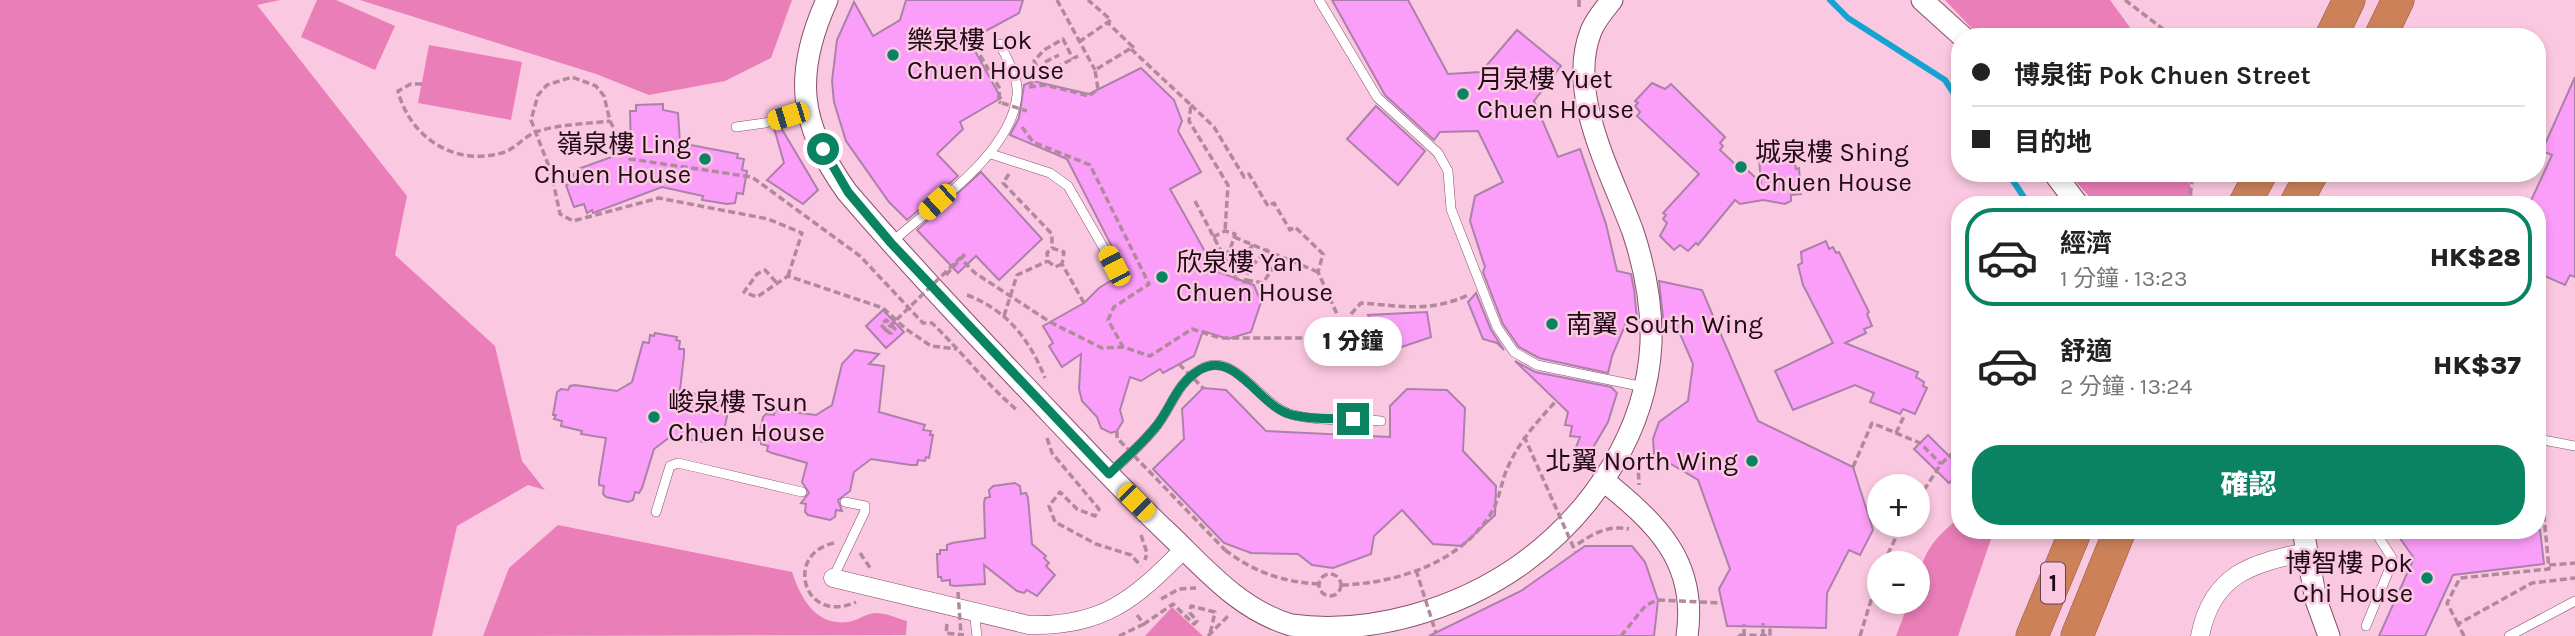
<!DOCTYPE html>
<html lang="zh-TW">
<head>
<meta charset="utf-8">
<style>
	body { margin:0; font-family:Karla,"Noto Sans TC",sans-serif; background:#f6f6f6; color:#222; height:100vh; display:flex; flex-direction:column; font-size:26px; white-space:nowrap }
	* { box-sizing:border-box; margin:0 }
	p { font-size:23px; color:#767676 }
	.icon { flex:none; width:38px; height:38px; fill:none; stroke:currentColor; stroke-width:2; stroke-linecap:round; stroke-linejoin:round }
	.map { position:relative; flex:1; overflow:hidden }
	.drawer { position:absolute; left:1951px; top:196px; width:595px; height:343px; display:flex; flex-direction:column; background:#fff; border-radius:28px; box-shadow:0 4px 10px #0003 }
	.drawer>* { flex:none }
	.top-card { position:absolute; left:1951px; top:28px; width:595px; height:154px; border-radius:28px; box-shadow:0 4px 10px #0003; display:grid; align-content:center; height:154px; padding:0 21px; background:#fff }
	.buttons { position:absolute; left:1867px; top:474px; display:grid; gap:14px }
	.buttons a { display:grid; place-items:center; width:63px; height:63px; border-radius:50%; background:#fff; box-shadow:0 4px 10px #0003; font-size:35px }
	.end { position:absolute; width:32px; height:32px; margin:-16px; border:9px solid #0a8363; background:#fff; box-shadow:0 0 0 4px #fff }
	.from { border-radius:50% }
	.bubble { position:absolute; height:49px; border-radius:24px; background:#fff; box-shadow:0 4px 10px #0003; font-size:23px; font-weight:800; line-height:49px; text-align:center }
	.car { position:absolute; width:21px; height:42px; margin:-21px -10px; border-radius:9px; box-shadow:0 0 5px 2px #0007; background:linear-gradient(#f5c518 24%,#345 0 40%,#f5c518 0 76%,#345 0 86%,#f5c518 0) }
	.top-card b { display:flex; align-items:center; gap:24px; height:66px; font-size:26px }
	.top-card b+b { border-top:2px solid #e0e0e0 }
	.top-card i { width:18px; height:18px; background:#222 }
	ul { padding:12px 0 0; list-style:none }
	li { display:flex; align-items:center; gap:21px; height:98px; margin:0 14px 10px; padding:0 7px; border:4px solid transparent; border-radius:28px }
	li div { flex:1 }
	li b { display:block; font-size:26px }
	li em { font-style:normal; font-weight:800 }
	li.selected { border-color:#0a8363 }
	li>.icon { width:63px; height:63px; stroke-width:1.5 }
	.button { display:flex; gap:14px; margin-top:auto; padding:14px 21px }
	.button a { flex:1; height:80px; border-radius:28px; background:#0a8363; color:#fff; font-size:28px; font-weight:800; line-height:80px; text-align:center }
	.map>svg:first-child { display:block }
	.green { fill:#ea7eb9 }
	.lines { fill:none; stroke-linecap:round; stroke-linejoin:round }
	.stream { stroke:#15a3d1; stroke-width:6 }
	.building { fill:#fb9ef9; stroke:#ac80ab; stroke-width:2 }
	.service-casing { stroke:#86516d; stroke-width:10 }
	.minor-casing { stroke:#86516d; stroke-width:19 }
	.tertiary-casing { stroke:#86516d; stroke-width:23 }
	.motorway-casing { stroke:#905741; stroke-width:33 }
	.path { stroke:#b1899d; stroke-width:3.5; stroke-dasharray:7 3.5; stroke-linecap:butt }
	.service { stroke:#fff; stroke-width:9 }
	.minor { stroke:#fff; stroke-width:18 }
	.tertiary { stroke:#fff; stroke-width:21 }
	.motorway { stroke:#cd8159; stroke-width:32 }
	.path-bridge { stroke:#b1899d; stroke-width:3.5; stroke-dasharray:7 3.5; stroke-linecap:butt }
	.route { stroke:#0a8363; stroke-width:9 }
	.poi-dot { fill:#0a8363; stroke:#fac8e0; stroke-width:2.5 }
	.labels { text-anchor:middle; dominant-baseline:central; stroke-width:5; stroke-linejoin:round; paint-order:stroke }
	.shield { fill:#fac8e0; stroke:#614352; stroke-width:2 }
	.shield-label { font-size:24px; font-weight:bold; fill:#1f0a15 }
	.poi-label { font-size:26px; fill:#1f0a15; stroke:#fac8e0; text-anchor:start }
</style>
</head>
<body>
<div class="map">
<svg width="2575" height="636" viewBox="0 0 2575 636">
	<rect width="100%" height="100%" fill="#fac8e0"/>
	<!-- green -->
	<g class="green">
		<path d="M0,0H280L257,5L407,196L395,255L495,346L522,461L545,490L528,485L457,526L432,636H0Z"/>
		<path d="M317,0H336L395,26L375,70L301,37Z"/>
		<path d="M360,0H792L771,58L725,81L649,95L596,74Z"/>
		<path d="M1945,0H2110L2137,37H1980Z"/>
		<path d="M429,45L522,62L511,120L418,103Z"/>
		<path d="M2068,173H2187L2195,205H2097Z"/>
		<path d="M1960,517V530H1994L1958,636H1896L1909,602H1918C1918,559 1927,544 1960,517Z"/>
		<path d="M558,525L792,572C801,599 816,626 848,622C857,621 865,614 874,613C884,612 897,618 907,621L906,635L483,636L509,568Z"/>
		<path d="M1172,607L1203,636H1145Z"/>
	</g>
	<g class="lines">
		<!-- stream -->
		<g class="stream">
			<path d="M1830,0L1848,18L1945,80L1960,103"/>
			<path d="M2008,173L2029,205"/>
		</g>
	</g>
	<!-- building -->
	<g class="building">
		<path d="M906,0H1023L1019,13L980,34L975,51L1001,98L960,122L963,129L937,154L958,176L907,220L889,202L846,141L834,102L832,81L837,40L854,2L873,36L900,20Z"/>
		<path d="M1332,0H1408L1448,74L1481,72L1517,30L1561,66L1534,101L1558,157L1580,149L1606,224L1617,271L1631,274L1634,289L1637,319L1629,316L1612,356L1608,373L1539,358L1519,347L1503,324L1483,272L1485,267L1470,221L1475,196L1503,182L1478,131L1440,132L1434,140L1385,95Z"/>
		<path d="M1141,68L1174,100L1182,121L1178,131L1201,172L1170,189L1216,271L1254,285L1261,302L1251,332L1228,339L1203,331L1194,356L1163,373L1160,369L1141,381L1130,377L1120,410L1123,421L1117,431L1111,433L1101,428L1097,417L1082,401L1079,389L1081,354L1062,367L1049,346L1053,343L1043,326L1084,303L1099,288L1125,272L1067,159L1010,135L1019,118L1024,85L1033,81L1089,94Z"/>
		<path d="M2575,77V277L2570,275L2565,285L2538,273V205H2529L2552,155L2542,151Z"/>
		<path d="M1652,83L1665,89L1671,84L1725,137L1720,143L1723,146L1720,150L1735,164H1741L1761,183L1759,158L1788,159L1789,165L1795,164L1796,169L1799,168L1801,194L1791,195V201L1785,204L1763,200L1740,204L1735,200L1698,245L1696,243L1688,251L1680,245L1674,250L1660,236L1667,223L1663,219L1666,215L1663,213L1699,174L1637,116L1640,112L1635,106L1638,103L1635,101Z"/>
		<path d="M663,104V110L678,113L680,143L738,154L737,158L744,159L742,170L747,171L743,194L737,193L735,203L727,204L702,200L703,196L662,187L593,213L592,210L587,213L584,204L574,207L566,185L576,181L573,174L580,172L578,169L631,150L630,111H636V105Z"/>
		<path d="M1376,106L1425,151L1398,185L1347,139Z"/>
		<path d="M780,126L818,190L803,204L767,180L784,163L774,128Z"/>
		<path d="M981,172L1042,239L999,280L976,256L958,273L917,230Z"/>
		<path d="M1826,241L1829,249L1833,247L1836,253L1839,252L1869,312L1867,314L1872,326L1864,329L1866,333L1845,343L1918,372L1916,377L1924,382L1923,386L1927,388L1915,414L1903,409L1900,414L1870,402L1874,393L1855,385L1793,410L1775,371L1833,343L1803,285L1798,265L1802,263L1801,252Z"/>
		<path d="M1659,281L1702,290L1758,421L1853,467L1873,530L1860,555L1849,550L1827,593L1826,628L1727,626L1719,589L1730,569L1698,480L1654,454L1653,439L1659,422L1688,401L1693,364L1678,329L1664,326Z"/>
		<path d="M1476,293L1491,330L1504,350L1497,343L1483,339L1468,302Z"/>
		<path d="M883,310L904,332L886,348L866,326Z"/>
		<path d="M1427,312L1431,337L1387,352L1368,315Z"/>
		<path d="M655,333L677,337L676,340L680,341L679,349H684V355L680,390L714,399L719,401L718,406L726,408L728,412L723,435L720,434L719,438L712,437L711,442H705L670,437L654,449L642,488L639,493L635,492L633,500L628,502L606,497L603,494L604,486L599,485V480L606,438L581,434L582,431L561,426L562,421L554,419L556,415H553L557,392L561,389L568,390L570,386L575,385L617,391L632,382L643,342L649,343L650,335L654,336Z"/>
		<path d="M855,350L879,354L869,364L884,366L879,412L925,425L923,430L931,431L930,435H933L929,458L926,457L925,461L918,460L917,465H911L871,459L854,472L850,491L838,500L842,511L836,510L835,517L830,520L808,515L805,512L806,504L801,503L809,493L802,482L807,463L772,453L767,451L768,446L761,444V440H758L763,417L766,414L774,415L775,410L816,415L832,405L842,364Z"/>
		<path d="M1515,361L1535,372L1611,387L1617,393L1608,422L1591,451L1576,447L1580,437L1570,436L1572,426L1565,425L1568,412Z"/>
		<path d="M1203,388L1226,390L1266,431L1390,437V406L1407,389L1447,390L1465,408L1463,451L1496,486L1495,515L1462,546L1433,544L1402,510L1374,536L1371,554L1333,568L1312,565L1298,554L1251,553L1224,543L1153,469L1184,439L1182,409Z"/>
		<path d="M1928,435L1960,467V472L1949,483L1914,449Z"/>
		<path d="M1015,483L1020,486L1021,494L1026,493L1028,498L1032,544L1046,556L1044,558L1049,563L1046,566L1055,575L1037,596L1027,590L1024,593L1017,591L984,565L985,584L955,586L950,585V580L942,581L941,577H938L937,554H940V550H947V545L952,543L985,538L984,503L985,498L990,497L989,490L993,486Z"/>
		<path d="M2394,530H2540L2544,564L2453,575L2425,636H2379L2414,558Z"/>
		<path d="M1585,546H1632L1645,562L1658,600L1654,636H1429L1521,591Z"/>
	</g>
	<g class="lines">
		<!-- service casing -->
		<g class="service-casing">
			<g id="service">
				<path d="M1319,0L1377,97L1438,153L1448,171L1451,209L1497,327L1514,352L1537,365L1644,387"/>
				<path d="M736,127L765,123L808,109"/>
				<path d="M991,154L1050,173L1068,186L1114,266"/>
				<path d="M892,242C932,206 1012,153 1017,95C1019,77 1007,60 1000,44"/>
				<path d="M2538,439L2575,446"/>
				<path d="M1110,473C1125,459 1142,444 1155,428C1171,409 1175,387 1196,372C1233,345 1258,404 1290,414C1317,422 1352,419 1381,421"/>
				<path d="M656,512L670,466L678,463L802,492"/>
				<path d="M833,578L865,511V506L845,502"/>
				<path d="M974,611L977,636"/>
				<path d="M2366,626L2391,565L2392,558L2374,530"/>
				<path d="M2509,636L2575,601"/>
			</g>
		</g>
		<!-- minor casing -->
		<g class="minor-casing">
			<g id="minor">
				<path d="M833,578L1029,625C1103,627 1135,599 1184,549"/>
				<path d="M2200,636C2212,574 2252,563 2307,552"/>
			</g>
		</g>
		<!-- tertiary casing -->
		<g class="tertiary-casing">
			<g id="tertiary">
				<path d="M827,0C793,75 799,125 847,192C921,278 999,359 1077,441C1108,474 1139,506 1172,537C1208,572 1241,610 1291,625C1370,636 1459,609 1523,563C1593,512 1647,431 1651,343C1652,305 1645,268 1633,232C1612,174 1566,94 1591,31C1596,19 1604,10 1612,0"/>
				<path d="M1922,0L1963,37"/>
				<path d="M2054,173L2078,205"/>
				<path d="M1603,480C1656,523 1698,561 1687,636"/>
				<path d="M2303,530L2316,600L2329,636"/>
			</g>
		</g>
		<!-- motorway casing -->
		<g class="motorway-casing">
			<g id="motorway">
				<path d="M2331,37L2349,0"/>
				<path d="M2380,37L2398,0"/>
				<path d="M2244,205L2261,173"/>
				<path d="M2295,205L2312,173"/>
				<path d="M2032,636L2076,530"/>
				<path d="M2077,636L2120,530"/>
			</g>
		</g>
		<!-- path -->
		<g class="path">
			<path d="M1057,0L1095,70"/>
			<path d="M1579,0V9"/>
			<path d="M2125,0L2163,29L2165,37"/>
			<path d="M1079,42L1111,20L1088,0"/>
			<path d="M982,45L980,55L1000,89L998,101L1001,103"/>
			<path d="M1131,49L1191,105L1189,121L1228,185L1225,231"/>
			<path d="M1045,62L1059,55"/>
			<path d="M1042,75L1034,61L1044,50L1063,39L1073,59"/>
			<path d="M422,84H411L398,91C410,138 456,168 505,152C517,147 525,136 536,132C558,124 587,124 610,121"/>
			<path d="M1031,85L1032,80L1078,56"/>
			<path d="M1029,87L1046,85L1089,96L1098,89L1095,70L1133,47L1108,23"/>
			<path d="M1191,105L1214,127L1244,177L1249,174L1268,206L1274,203L1290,230L1295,227L1323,254L1318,272L1337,314"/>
			<path d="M1022,127L1033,142L1090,165L1149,284L1114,307L1108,320L1123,347L1150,356L1192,329L1220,338H1314"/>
			<path d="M1009,174L1003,183L1052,234V248"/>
			<path d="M1195,201L1235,278L1245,282L1249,269L1268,249"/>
			<path d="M2189,205L2193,173"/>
			<path d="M1213,237L1225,231L1235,234L1230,250L1224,256"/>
			<path d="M1234,237L1318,272"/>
			<path d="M1062,264L1055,267L1048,261L1047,253L1052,248L1064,252L1062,264L1084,303"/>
			<path d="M946,275L965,254"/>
			<path d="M788,276L802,233L768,219L659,198L573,221L560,214L551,172L531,120L538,95L547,85L572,77L596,86L604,96L610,121L630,159L752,177L860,256L923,323H932C962,352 987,385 1018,411"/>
			<path d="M1236,276L1239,261L1253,245"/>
			<path d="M1246,280L1263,283L1281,255"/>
			<path d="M776,282L765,270L757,274L744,292L757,297L788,276L883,308L906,329L931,346L957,349"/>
			<path d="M967,295C1007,310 1030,340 1045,378"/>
			<path d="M1351,314L1361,303C1403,306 1431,313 1470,294"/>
			<path d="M1004,316L1017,275L1048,261"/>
			<path d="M1050,322L1102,348L1123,347"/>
			<path d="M886,330L881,325L886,320L895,329L891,334"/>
			<path d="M1896,433L1905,414"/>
			<path d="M1047,438L1052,453L1099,509L1095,516L1077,509L1060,492L1049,506L1055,522L1096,544L1131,555L1141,566"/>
			<path d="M1638,462L1639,485"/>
			<path d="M1853,467L1872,423L1920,443L1941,464"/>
			<path d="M1918,499L1941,464L1960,446"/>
			<path d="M1141,535L1147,553L1145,560"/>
			<path d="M834,543C783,554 804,626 856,602"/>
			<path d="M1578,544C1593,533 1610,525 1629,529"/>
			<path d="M1225,550C1254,572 1282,582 1319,584"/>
			<path d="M860,553L871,569"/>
			<path d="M1883,564L1902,525"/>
			<path d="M2549,565L2575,563"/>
			<circle cx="1330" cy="585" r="11"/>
			<path d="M1342,585C1398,583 1463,562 1493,510C1499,498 1501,486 1505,474C1516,445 1536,423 1556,401"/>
			<path d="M1161,599L1179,589L1196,588"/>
			<path d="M1137,615L1144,624L1173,604L1194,624L1197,621L1190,613L1191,606L1215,612L1210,634"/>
			<path d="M947,624L946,633L964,635"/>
			<path d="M2458,624L2447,603L2460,578L2549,569L2544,516L2538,517"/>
			<path d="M1119,636L1144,624"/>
			<path d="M1208,636L1228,616"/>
			<path d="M1621,636L1646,605L1658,600"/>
			<path d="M1739,636V635"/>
			<path d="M1763,636V623"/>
			<path d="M1860,636L1880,571"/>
			<path d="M2464,636L2458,624L2532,583L2575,578"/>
		</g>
		<!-- service -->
		<use href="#service" class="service"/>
		<!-- minor -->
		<use href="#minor" class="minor"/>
		<!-- tertiary -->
		<use href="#tertiary" class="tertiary"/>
		<!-- motorway -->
		<use href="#motorway" class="motorway"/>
		<!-- path-bridge -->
		<g class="path-bridge">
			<path d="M1002,103L1027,111"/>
			<path d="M964,256L965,257"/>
			<path d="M891,334L886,330L960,258L975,273L1050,322"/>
			<path d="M1179,364L1203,388"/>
			<path d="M1117,431V438L1225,550"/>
			<path d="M1524,436L1576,553"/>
			<path d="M1416,570L1436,633"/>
			<path d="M958,592L961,635"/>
			<path d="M1658,600L1722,603"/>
			<path d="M1739,635L1770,636V625"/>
			<path d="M1744,636V624"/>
		</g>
	</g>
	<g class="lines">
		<!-- route -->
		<path class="route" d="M823,149L848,192L891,243L1109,474C1124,459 1141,445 1154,429C1170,411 1174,388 1195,373C1232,344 1257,404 1289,414C1309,420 1333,418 1353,419"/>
	</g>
	<!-- markers -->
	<g class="poi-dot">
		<circle cx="893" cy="55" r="7"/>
		<circle cx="1463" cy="94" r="7"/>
		<circle cx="705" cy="159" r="7"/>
		<circle cx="1741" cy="167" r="7"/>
		<circle cx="1162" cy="277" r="7"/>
		<circle cx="1552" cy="324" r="7"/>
		<circle cx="654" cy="417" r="7"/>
		<circle cx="1752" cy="461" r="7"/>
		<circle cx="2427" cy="578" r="7"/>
	</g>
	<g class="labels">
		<!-- shield labels -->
		<rect class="shield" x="2041" y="562.5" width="24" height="41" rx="5"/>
		<g class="shield-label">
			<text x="2053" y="583">1</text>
		</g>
		<!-- poi labels -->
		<g class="poi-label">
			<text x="907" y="40">樂泉樓 Lok<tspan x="907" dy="30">Chuen House</tspan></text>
			<text x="1477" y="79">月泉樓 Yuet<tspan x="1477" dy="30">Chuen House</tspan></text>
			<text x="691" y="144" text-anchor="end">嶺泉樓 Ling<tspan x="691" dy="30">Chuen House</tspan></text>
			<text x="1755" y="152">城泉樓 Shing<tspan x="1755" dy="30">Chuen House</tspan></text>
			<text x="1176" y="262">欣泉樓 Yan<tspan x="1176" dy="30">Chuen House</tspan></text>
			<text x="1566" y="324">南翼 South Wing</text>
			<text x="668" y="402">峻泉樓 Tsun<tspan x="668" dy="30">Chuen House</tspan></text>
			<text x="1738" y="461" text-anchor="end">北翼 North Wing</text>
			<text x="2413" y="563" text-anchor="end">博智樓 Pok<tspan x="2413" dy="30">Chi House</tspan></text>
		</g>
	</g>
</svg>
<div class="buttons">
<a>+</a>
<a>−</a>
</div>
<i class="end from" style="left:823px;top:149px"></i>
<i class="end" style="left:1353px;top:419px"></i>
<div class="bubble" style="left:1304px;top:317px;width:98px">1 分鐘</div>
<i class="car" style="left:788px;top:116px;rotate:253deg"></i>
<i class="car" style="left:937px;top:202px;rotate:228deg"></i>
<i class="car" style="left:1114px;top:266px;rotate:332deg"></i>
<i class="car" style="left:1136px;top:502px;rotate:135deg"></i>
<div class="top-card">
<b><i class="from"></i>博泉街 Pok Chuen Street</b>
<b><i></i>目的地</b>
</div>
<section class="drawer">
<ul>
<li class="selected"><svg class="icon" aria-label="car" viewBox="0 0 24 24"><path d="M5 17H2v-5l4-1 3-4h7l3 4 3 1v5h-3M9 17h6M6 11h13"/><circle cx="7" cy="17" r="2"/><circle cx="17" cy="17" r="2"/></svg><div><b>經濟</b><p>1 分鐘 · 13:23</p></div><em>HK$28</em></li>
<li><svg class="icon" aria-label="car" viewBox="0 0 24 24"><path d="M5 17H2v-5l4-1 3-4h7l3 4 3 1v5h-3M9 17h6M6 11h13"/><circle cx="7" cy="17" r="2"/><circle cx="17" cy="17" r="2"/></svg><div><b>舒適</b><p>2 分鐘 · 13:24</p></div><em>HK$37</em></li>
</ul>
<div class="button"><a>確認</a></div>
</section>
</div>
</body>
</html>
